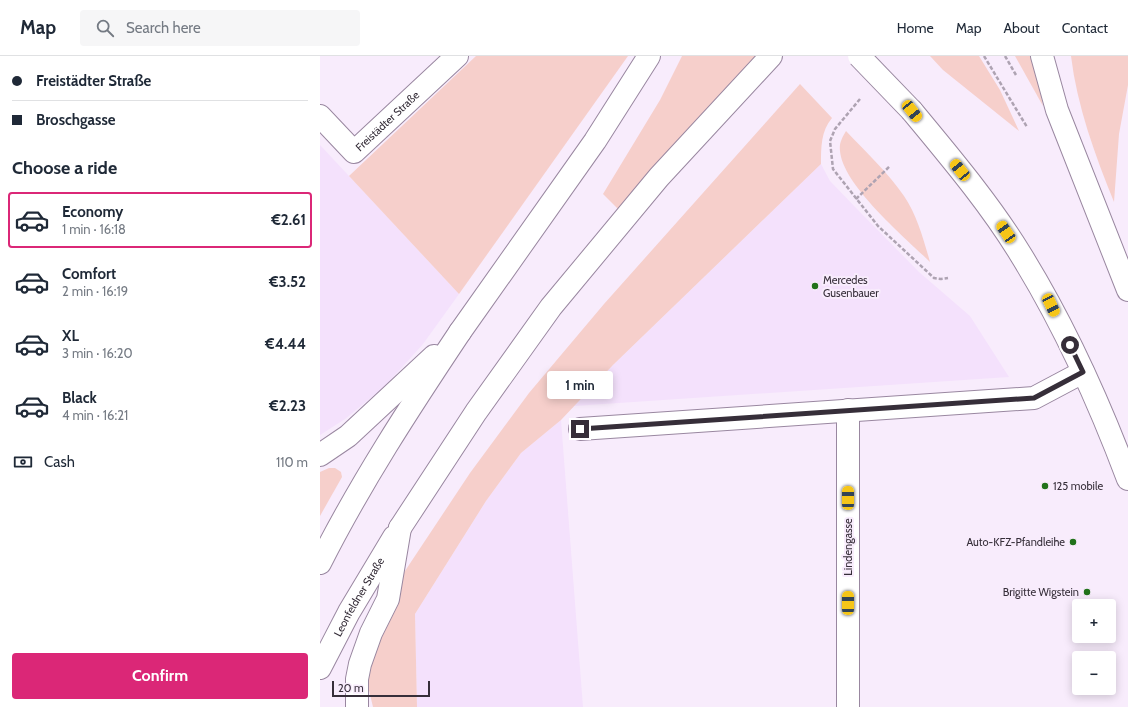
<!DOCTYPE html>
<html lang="en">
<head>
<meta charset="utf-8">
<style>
	body { margin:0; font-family:Cabin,sans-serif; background:#f6f6f7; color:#1f2937; height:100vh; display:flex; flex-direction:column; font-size:15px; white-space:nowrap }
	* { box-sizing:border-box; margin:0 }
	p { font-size:13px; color:#747a83 }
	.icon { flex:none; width:22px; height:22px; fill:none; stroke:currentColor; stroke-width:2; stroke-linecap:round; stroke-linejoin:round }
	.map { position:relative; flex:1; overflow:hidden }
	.drawer { display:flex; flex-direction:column; background:#fff; width:320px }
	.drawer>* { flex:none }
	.banner { display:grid; align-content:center; height:88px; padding:0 12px; background:#fff }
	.fabs { position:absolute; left:752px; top:543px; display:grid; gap:8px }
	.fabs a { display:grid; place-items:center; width:44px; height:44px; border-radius:4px; background:#fff; box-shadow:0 2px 10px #0003; font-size:20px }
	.scale { position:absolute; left:12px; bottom:10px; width:98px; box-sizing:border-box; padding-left:4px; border:2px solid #362e39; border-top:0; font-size:11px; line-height:14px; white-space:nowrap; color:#362e39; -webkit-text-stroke:3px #f8ecfc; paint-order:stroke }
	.end { position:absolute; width:18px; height:18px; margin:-9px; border:5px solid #362e39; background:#fff; box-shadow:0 0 0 2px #fff }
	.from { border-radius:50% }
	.bubble { position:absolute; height:28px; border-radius:4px; background:#fff; box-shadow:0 2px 10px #0003; font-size:13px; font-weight:700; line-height:28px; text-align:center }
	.car { position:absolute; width:12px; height:24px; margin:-12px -6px; border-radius:5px; box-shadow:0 0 3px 1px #0007; background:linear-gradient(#f5c518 24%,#345 0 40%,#f5c518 0 76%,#345 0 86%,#f5c518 0) }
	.banner b { display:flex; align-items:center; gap:14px; height:38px; font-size:15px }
	.banner b+b { border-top:1px solid #e0e1e3 }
	.banner i { width:10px; height:10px; background:#1f2937 }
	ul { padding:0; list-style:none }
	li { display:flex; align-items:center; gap:12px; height:56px; margin:0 8px 6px; padding:0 4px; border:2px solid transparent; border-radius:4px }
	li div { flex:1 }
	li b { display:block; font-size:15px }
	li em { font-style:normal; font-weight:700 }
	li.selected { border-color:#db2777 }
	li>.icon { width:36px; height:36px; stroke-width:1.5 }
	h2 { padding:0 12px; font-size:18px; line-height:48px }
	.pay { display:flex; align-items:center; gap:10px; height:44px; padding:0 12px; font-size:15px }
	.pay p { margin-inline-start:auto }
	.cta { display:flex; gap:8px; margin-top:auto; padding:8px 12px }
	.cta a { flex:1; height:46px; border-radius:4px; background:#db2777; color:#fff; font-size:16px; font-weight:700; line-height:46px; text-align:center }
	header { display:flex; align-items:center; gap:24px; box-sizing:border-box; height:56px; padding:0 20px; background:#fff; border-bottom:1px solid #e0e1e3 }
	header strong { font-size:19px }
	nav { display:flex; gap:22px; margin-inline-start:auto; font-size:14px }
	.search { width:280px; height:36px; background:#f6f6f7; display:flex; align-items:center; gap:10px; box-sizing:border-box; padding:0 14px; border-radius:4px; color:#747a83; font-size:15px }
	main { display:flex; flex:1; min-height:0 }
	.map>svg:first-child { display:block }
	.built { fill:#f4e1fc }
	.green { fill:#f6cfcb }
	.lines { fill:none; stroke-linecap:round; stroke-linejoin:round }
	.street-casing { stroke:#9987a0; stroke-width:24 }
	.primary-casing { stroke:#9987a0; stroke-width:24 }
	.highway-casing { stroke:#9987a0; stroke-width:24 }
	.path { stroke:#aea3b2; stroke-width:2.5; stroke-dasharray:4 2; stroke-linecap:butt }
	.street { stroke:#fff; stroke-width:22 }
	.primary { stroke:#fff; stroke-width:22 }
	.highway { stroke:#fff; stroke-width:22 }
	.primary-bridge-casing { stroke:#9987a0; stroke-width:24; stroke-linecap:butt }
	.primary-bridge { stroke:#fff; stroke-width:22 }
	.route { stroke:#362e39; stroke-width:5 }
	.poi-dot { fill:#21721a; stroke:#f8ecfc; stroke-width:1.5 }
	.labels { text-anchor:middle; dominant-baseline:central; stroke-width:4; stroke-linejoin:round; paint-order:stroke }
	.street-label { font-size:11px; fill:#362e39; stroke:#f8ecfc }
	.poi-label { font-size:11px; fill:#362e39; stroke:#f8ecfc; text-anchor:start }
</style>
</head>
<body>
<header>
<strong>Map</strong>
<div class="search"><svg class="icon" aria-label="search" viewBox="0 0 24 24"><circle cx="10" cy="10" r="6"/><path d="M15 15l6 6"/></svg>Search here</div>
<nav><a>Home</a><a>Map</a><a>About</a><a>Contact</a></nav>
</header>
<main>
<section class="drawer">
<div class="banner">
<b><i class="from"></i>Freistädter Straße</b>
<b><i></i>Broschgasse</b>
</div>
<h2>Choose a ride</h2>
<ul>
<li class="selected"><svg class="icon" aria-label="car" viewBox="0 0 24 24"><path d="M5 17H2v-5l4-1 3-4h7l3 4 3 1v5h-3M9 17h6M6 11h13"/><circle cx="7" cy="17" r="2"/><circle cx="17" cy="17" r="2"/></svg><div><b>Economy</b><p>1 min · 16:18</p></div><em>€2.61</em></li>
<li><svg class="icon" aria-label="car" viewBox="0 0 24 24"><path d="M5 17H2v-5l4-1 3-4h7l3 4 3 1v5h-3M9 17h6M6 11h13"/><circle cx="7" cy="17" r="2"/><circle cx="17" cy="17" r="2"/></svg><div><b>Comfort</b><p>2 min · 16:19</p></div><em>€3.52</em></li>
<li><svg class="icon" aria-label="car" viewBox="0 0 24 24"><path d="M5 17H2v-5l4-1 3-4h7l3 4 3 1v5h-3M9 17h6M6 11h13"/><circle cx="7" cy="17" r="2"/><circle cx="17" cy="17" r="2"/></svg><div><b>XL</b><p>3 min · 16:20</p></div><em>€4.44</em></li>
<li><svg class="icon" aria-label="car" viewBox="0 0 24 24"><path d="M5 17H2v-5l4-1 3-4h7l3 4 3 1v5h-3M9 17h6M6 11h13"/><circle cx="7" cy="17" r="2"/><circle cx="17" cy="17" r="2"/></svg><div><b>Black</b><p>4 min · 16:21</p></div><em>€2.23</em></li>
</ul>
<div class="pay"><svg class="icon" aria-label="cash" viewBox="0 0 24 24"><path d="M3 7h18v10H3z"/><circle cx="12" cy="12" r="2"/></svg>Cash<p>110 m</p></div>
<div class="cta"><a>Confirm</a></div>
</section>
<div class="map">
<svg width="808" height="651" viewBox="0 0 808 651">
	<rect width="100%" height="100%" fill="#f8ecfc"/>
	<!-- built -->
	<g class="built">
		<path d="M0,89L139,238L103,288L65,330L25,363L0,379Z"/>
		<path d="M501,108L510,125L538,154L599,216L650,260L689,321L254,350L293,309Z"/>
		<path d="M241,364L263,651H97L95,558L166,445L201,397Z"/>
	</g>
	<!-- green -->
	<g class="green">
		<path d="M156,0H308L139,238L29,120Z"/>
		<path d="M362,0H451L306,161L283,138L340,44Z"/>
		<path d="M610,0H659L680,34L699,75L623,14Z"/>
		<path d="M695,0H714L723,50Z"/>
		<path d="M751,0H808V29L799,78L794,146C775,99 757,50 751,0Z"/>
		<path d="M480,28L512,62C501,75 501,91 501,108L293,309L241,364L201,397L166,445L95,558L97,651H53L46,622L81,521L150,417L209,337L284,248Z"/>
		<path d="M526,75C546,96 568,117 584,140C597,159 604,185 610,206C586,182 523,130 520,95C519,87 522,82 526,75Z"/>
		<path d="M9,412H15L21,416L22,421L0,460V416Z"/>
	</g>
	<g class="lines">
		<!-- street casing -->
		<g class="street-casing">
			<g id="street">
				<path id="s1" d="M0,60L34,96L137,0"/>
				<path d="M528,354V651"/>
				<path d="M260,373L714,342L763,316"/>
			</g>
		</g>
		<!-- primary casing -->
		<g class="primary-casing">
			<g id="primary">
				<path d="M592,55C630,101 670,148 701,199C745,270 779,346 808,423"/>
				<path d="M0,399L28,380L114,300"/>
				<path d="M0,507C41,426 90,351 140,276"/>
				<path id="s2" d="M0,612L29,556L74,481"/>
				<path d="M37,651V623L40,608L51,577L68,543L80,472"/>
			</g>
		</g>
		<!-- highway casing -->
		<g class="highway-casing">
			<g id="highway">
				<path d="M722,0L737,54L808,234"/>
				<path d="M140,276L275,85L329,0"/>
				<path d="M80,472L156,356L231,251L339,121L451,0"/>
			</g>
		</g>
		<!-- path -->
		<g class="path">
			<path d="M664,0L707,71"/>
			<path d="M685,0L696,19"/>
			<path d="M540,43L515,73L510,85L513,113L558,170L614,222L621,223L628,222"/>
			<path d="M536,143L570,110"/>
		</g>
		<!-- street -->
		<use href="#street" class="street"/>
		<!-- primary -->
		<use href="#primary" class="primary"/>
		<!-- highway -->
		<use href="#highway" class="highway"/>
		<!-- primary-bridge casing -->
		<g class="primary-bridge-casing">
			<path id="primary-bridge" d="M539,0L592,55"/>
		</g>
		<!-- primary-bridge -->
		<use href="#primary-bridge" class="primary-bridge"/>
	</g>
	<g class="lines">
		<!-- route -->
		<path class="route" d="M260,373L714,342L763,316L750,289"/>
	</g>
	<!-- markers -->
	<g class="poi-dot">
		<circle cx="495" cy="230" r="4"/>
		<circle cx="725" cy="430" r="4"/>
		<circle cx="753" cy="486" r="4"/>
		<circle cx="767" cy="536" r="4"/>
	</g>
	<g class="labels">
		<!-- street labels -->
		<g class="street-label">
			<text stroke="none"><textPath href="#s1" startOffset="95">Freistädter Straße</textPath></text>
			<text transform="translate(528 491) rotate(-90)">Lindengasse</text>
			<text stroke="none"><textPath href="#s2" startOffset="81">Leonfeldner Straße</textPath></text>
		</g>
		<!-- poi labels -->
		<g class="poi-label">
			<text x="503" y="224">Mercedes<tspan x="503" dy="13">Gusenbauer</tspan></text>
			<text x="733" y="430">125 mobile</text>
			<text x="745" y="486" text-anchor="end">Auto-KFZ-Pfandleihe</text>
			<text x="759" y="536" text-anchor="end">Brigitte Wigstein</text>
		</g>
	</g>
</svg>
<div class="fabs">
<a>+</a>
<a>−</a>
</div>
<div class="scale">20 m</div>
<i class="end from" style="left:750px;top:289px"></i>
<i class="end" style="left:260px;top:373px"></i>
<div class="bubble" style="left:227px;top:315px;width:66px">1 min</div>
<i class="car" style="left:592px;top:55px;rotate:141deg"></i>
<i class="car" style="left:640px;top:114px;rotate:321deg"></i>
<i class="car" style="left:686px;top:176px;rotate:326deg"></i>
<i class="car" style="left:731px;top:249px;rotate:154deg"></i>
<i class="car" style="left:528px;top:442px;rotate:0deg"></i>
<i class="car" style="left:528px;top:547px;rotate:0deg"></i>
</div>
</main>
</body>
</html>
